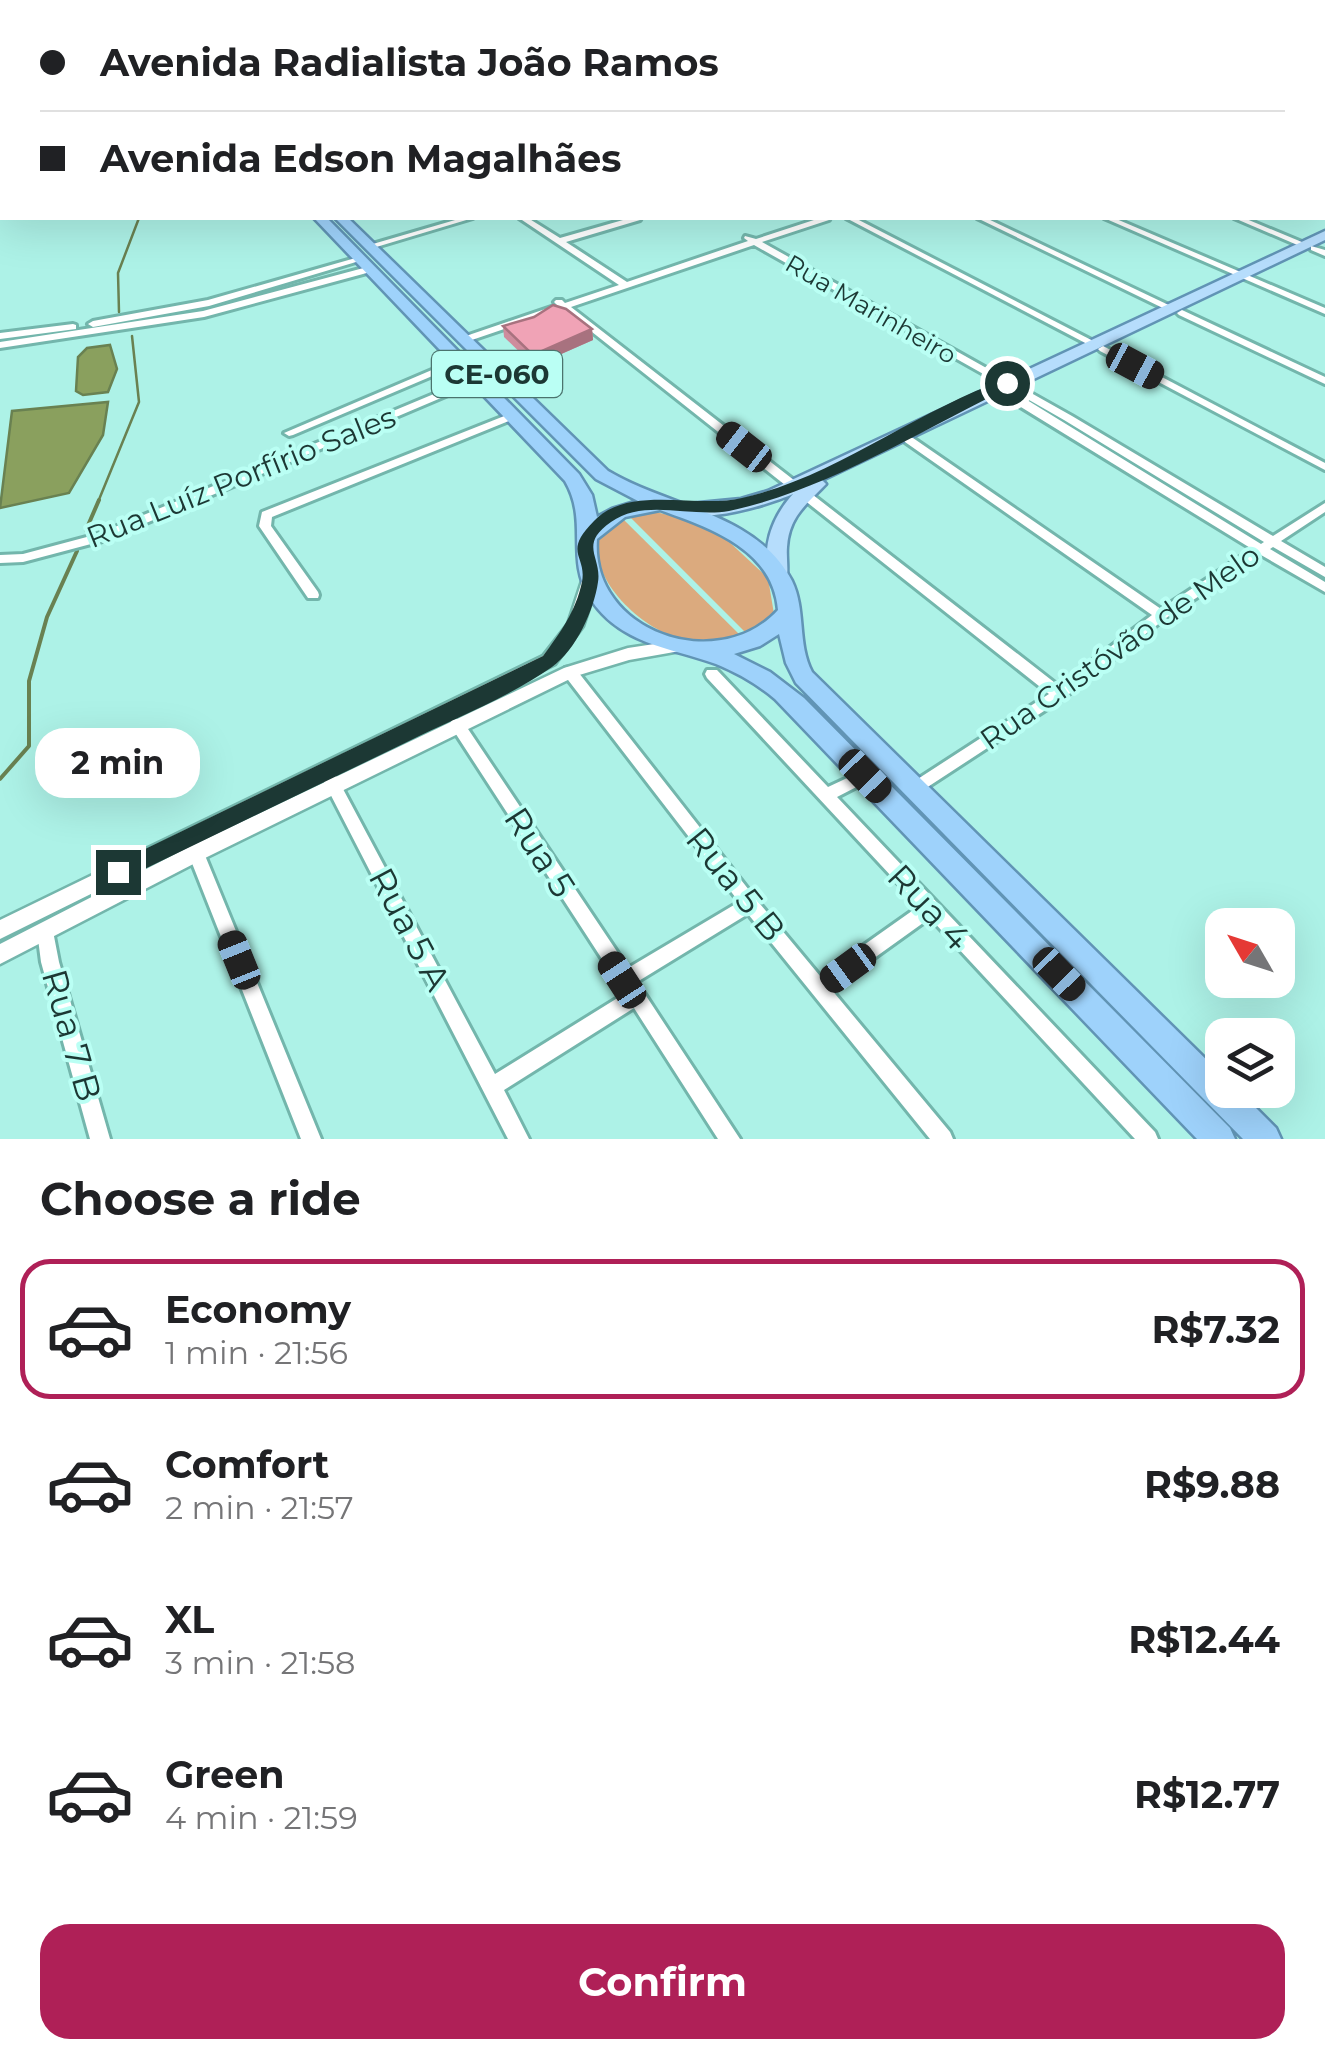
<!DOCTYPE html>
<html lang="en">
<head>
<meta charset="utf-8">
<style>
	body { margin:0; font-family:Montserrat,sans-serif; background:#f2f2f2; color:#202124; height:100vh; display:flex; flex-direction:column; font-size:38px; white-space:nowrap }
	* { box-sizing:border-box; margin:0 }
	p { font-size:32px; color:#757577 }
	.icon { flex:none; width:55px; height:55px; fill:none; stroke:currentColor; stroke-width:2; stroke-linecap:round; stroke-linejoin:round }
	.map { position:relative; height:1139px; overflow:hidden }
	.sheet { display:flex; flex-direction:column; background:#fff; flex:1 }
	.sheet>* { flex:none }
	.hud { position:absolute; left:0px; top:0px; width:1325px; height:220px; box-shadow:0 10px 40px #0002; display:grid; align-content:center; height:220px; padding:0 40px; background:#fff }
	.needle { width:65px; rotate:309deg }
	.fabs { position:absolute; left:1205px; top:908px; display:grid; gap:20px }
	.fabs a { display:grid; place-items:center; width:90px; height:90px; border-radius:20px; background:#fff; box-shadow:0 10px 40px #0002; font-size:50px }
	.end { position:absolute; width:45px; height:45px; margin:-22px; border:12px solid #1c3834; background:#fff; box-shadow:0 0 0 5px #fff }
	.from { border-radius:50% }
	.bubble { position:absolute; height:70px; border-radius:30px; background:#fff; box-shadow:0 10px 40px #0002; font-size:32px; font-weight:700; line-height:70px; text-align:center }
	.car { position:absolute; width:30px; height:60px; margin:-30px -15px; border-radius:12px; box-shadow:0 0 8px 2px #0007; background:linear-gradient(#222 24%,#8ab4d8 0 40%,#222 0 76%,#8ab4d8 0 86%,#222 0) }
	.hud b { display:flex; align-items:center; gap:35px; height:95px; font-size:38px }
	.hud b+b { border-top:2px solid #e0e0e0 }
	.hud i { width:25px; height:25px; background:#202124 }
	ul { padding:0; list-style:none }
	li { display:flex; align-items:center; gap:30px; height:140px; margin:0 20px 15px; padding:0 20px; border:5px solid transparent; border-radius:30px }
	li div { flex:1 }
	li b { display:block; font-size:38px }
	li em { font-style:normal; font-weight:700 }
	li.selected { border-color:#af2057 }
	li>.icon { width:90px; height:90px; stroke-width:1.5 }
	h2 { padding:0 40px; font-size:45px; line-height:120px }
	.action { display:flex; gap:20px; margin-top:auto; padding:20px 40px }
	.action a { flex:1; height:115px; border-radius:30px; background:#af2057; color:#fff; font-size:40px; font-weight:700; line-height:115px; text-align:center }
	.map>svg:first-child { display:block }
	.green { fill:#dbaa7e }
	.water { fill:#8aa05e; stroke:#698151; stroke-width:2.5 }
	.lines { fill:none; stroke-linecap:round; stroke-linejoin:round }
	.stream-far1 { stroke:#698151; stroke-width:2.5 }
	.stream { stroke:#698151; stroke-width:4 }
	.minor-casing { stroke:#73b6ac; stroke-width:6 }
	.tertiary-casing { stroke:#73b6ac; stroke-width:5 }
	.primary-casing { stroke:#6194b5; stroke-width:5 }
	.trunk-casing { stroke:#6194b5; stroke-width:5 }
	.minor { fill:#fff; fill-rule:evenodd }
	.tertiary { fill:#fff; fill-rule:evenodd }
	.primary { fill:#b6ddfc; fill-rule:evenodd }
	.trunk { fill:#9ed2fb; fill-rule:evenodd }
	.wall { fill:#ce8c9d }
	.shaded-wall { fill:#a8727f }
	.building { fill:#f0a3b6; stroke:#a8727f; stroke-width:2.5 }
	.route { fill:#1c3834 }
	.labels { text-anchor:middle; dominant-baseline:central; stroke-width:8; stroke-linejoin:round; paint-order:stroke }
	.far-street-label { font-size:25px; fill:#1c3834; stroke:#bafff4 }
	.shield { fill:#bafff4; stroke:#4b746e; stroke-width:2.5 }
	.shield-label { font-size:28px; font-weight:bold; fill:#1c3834 }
	.street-label { font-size:30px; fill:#1c3834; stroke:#bafff4 }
	.near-street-label { font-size:35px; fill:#1c3834; stroke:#bafff4 }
</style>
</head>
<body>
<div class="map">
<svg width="1325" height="1139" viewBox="0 0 1325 1139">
	<rect width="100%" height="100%" fill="#adf2e7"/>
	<!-- green -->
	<g class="green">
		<path d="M656,512L712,526L768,578L774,614L748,635L629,516Z"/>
		<path d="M623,519L742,637C719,641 696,643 673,636C638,625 588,577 599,538Z"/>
	</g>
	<!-- water -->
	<g class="water">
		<path d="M110,345L117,369L108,392L83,395L76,391L78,357L87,348Z"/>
		<path d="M108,402L103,435L69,493L0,508L12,411Z"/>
	</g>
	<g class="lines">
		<!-- stream-far1 -->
		<g class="stream-far1">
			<path d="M119,312L118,273L139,218"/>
			<path d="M98,502L139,402L132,336"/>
		</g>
		<!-- stream -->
		<g class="stream">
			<path d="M86,530L99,500"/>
			<path d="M0,779L29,746V681L47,617L77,551"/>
		</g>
		<!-- minor casing -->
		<g class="minor-casing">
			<g id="minor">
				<path d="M132,0H139L141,2H135Z"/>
				<path d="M344,0H350L351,2H346Z"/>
				<path d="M853,0L862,2H851Z"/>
				<rect x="1322" y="6" width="3" height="4"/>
				<rect x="0" y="18" width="2" height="4"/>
				<path d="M1322,28L1325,29V33L1322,32Z"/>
				<path d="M1325,45V49L1322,50V46Z"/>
				<path d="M1322,56L1325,57V61L1322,60Z"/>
				<rect x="0" y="57" width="2" height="4"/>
				<rect x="0" y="79" width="2" height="4"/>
				<path d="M1322,85L1325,86V90L1322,89Z"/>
				<rect x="0" y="98" width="2" height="4"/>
				<path d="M1322,118L1325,119V123L1322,122Z"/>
				<rect x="0" y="133" width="2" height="4"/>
				<path d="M1322,155L1325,156V160H1322Z"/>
				<rect x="1322" y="182" width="3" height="5"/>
				<rect x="0" y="188" width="2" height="5"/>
				<rect x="1322" y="197" width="3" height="5"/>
				<path d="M462,218H473L373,248L366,246Z"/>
				<path d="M519,218H528L560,238L630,218H641L640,220L566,242L627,282L748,241L744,238L745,236L756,239L820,218H830L829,220L762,242L1072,416L1273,536L1325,503V512L1281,541L1325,567V577L1273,547L1270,549L1325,582V592L1261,555L1166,618L1064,698L920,792L915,794L910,792L907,788L910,784L1049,694L563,309L466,342H460V338L557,305L554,302L556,300H562L565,303L619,285ZM754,245L994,380L990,383L993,390L1252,549L1161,609L913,438H905L904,440L905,442L1152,615L1059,686L571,307ZM1001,384L1064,420L1264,542L1261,544Z"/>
				<path d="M846,218H855L1099,344L1097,346H1091Z"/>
				<path d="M977,218H986L1177,309L1172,312L1169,311Z"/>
				<path d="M1104,218H1114L1325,308V314Z"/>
				<path d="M1234,218H1244L1309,245L1302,247Z"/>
				<path d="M1311,246L1325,250V256L1311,250Z"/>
				<path d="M359,257L366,259L209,306L93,327L88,324L93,321L208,300Z"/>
				<path d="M371,266L375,269L374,271L204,317L0,348V342L203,311Z"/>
				<path d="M1182,310L1325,377V384L1179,315L1177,313Z"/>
				<path d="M73,324L76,325V329L0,339V333Z"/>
				<path d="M1103,346L1325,463V470L1100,351L1098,349Z"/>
				<path d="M460,358L463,359V363L293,435L289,436L284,433Z"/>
				<path d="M477,376L482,379L481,381L106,540L23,562L0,563V555L23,554L98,534Z"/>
				<path d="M512,413L517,416L516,418L272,517L271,526L318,592L319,595L318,598H308L259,526L262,512Z"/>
				<path d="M570,667L575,668L756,899L820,976L919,906L707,678L705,674L707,670H717L828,787L860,772L865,770L870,772L873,776L870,780L837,797L1155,1132L1158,1139H1135L930,918L831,989L950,1132L953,1139H930L748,914L637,982L740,1139H718L634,1008L504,1090L529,1139H508L322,778L325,774L330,772L335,774L495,1074L624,994L621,988L617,987L615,979L452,728L450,724L452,720L457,719L462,720L628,968L739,902L565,676L563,672L565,668Z"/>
				<path d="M196,846L202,848L204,853L321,1139H301L188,853L190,848Z"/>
				<path d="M46,923L52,926L59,962L110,1139H90L41,962L37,931L40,926Z"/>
			</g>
		</g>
		<!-- tertiary casing -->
		<g class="tertiary-casing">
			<g id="tertiary">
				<path d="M591,573L599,578L583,626L555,664L0,939V920L543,656L568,624L583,578Z"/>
				<path d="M674,641L680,643L682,647L680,651L629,660L576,676L203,859L0,964V944L189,847L564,668L628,648Z"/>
			</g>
		</g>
		<!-- primary casing -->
		<g class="primary-casing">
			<path id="primary" d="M1325,231V240L822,480L826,484C807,504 789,516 787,547C786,559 789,570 786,581H772C759,551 772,517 793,494C770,504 700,526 680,510L689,504L741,499L768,491Z"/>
		</g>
		<!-- trunk casing -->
		<g class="trunk-casing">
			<g id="trunk">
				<path d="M112,0H121L122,2H114Z"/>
				<path d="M314,218H327L579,474L592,495L597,517L612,509L638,501L596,479L335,218H348L608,471C668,507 757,513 792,581C806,610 797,643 812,672L1222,1075V1090H1238L1276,1128L1281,1139H1243L796,683L786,663L779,634L760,646L734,654L770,672L804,698L1230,1128L1235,1139H1197L775,699C757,684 738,673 716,664C669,647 619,644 590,598C565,558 589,522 565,481ZM660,510C710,528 773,549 778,610C718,676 590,632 597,539L625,517Z"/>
			</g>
		</g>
		<!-- minor -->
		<use href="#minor" class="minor"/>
		<!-- tertiary -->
		<use href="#tertiary" class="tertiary"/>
		<!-- primary -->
		<use href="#primary" class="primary"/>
		<!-- trunk -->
		<use href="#trunk" class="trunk"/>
	</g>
	<!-- wall -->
	<path class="wall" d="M503,326L592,329L593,340L534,366L504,337Z"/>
	<!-- shaded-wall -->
	<path class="shaded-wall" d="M592,329L593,340L534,366L533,355Z"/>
	<!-- building -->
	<path class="building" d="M553,305L566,309L592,329L533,355L503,326L534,317Z"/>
	<!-- route -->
	<path class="route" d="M1007,379L1012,386C924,429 825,491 729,511C691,518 645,498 611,522C578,545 602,557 598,582C594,610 576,650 552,667C508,698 453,719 405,743C312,788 219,833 126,878H110V866L543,656C560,633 576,611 582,582C587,555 562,553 594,521C629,484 697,509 742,498C836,477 916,410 1007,379Z"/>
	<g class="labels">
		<!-- far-street labels -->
		<g class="far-street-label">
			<text transform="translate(871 309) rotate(30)">Rua Marinheiro</text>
		</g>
		<!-- shield labels -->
		<rect class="shield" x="432" y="351" width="130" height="46" rx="8"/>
		<g class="shield-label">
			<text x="497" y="374">CE-060</text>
		</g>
		<!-- street labels -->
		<g class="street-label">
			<text transform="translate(241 477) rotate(-22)">Rua Luíz Porfírio Sales</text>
			<text transform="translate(1120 647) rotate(-35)">Rua Cristóvão de Melo</text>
		</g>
		<!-- near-street labels -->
		<g class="near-street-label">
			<text transform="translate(540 852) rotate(57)">Rua 5</text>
			<text transform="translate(736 884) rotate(51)">Rua 5 B</text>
			<text transform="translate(929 907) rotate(47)">Rua 4</text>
			<text transform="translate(410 929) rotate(62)">Rua 5 A</text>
			<text transform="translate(72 1035) rotate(74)">Rua 7 B</text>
		</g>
	</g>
</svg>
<div class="fabs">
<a><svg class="needle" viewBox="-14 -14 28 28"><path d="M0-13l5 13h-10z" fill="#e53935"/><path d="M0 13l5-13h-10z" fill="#757577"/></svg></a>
<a><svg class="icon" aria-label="layers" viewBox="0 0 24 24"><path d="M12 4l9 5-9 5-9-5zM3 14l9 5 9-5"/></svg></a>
</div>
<i class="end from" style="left:1007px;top:383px"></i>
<i class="end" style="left:118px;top:872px"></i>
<div class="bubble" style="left:35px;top:728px;width:165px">2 min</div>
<i class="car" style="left:1135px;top:366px;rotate:118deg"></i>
<i class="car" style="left:744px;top:447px;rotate:308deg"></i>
<i class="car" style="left:865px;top:776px;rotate:136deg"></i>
<i class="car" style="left:239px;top:960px;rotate:338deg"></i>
<i class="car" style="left:848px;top:968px;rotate:234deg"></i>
<i class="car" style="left:1059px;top:974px;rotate:136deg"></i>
<i class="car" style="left:622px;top:980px;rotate:327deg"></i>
<div class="hud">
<b><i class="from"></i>Avenida Radialista João Ramos</b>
<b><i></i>Avenida Edson Magalhães</b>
</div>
</div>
<section class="sheet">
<h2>Choose a ride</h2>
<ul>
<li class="selected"><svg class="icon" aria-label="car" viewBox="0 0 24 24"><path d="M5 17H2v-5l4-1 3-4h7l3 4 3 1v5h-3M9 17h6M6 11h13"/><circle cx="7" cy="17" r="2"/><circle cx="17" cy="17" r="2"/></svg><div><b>Economy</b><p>1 min · 21:56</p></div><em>R$7.32</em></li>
<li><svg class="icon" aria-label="car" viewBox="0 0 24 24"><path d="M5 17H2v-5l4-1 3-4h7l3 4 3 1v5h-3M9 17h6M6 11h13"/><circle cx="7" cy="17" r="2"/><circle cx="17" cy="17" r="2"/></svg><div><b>Comfort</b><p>2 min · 21:57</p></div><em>R$9.88</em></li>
<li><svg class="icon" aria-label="car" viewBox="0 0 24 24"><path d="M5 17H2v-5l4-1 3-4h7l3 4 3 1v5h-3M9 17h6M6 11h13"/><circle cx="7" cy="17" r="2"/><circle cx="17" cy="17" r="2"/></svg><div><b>XL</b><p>3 min · 21:58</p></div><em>R$12.44</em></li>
<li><svg class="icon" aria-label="car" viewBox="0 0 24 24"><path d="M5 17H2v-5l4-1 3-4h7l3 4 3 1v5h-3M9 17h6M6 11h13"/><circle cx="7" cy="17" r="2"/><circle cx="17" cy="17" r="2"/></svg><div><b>Green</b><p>4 min · 21:59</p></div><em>R$12.77</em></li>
</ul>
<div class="action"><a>Confirm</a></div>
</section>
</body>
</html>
